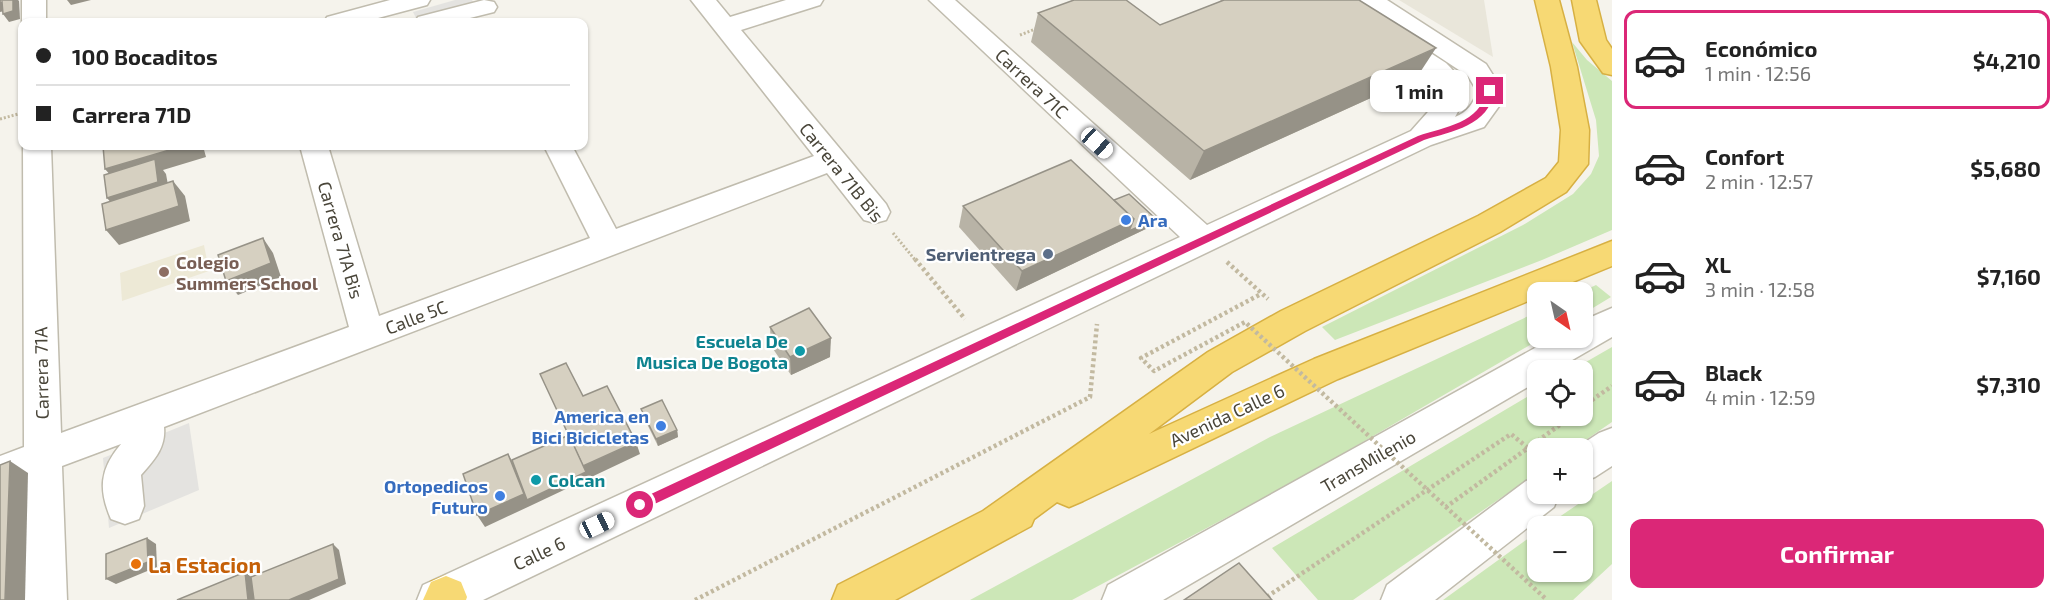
<!DOCTYPE html>
<html lang="es">
<head>
<meta charset="utf-8">
<style>
	body { margin:0; font-family:"Exo 2",sans-serif; background:#f2f2f2; color:#222; height:100vh; display:flex; flex-direction:column; font-size:22px; white-space:nowrap }
	* { box-sizing:border-box; margin:0 }
	p { font-size:20px; color:#767676 }
	.icon { flex:none; width:33px; height:33px; fill:none; stroke:currentColor; stroke-width:2; stroke-linecap:round; stroke-linejoin:round }
	.map { position:relative; flex:1; overflow:hidden }
	.side { display:flex; flex-direction:column; background:#fff; width:450px }
	.side>* { flex:none }
	.hud { position:absolute; left:18px; top:18px; width:570px; height:132px; border-radius:12px; box-shadow:0 2px 4px #0004; display:grid; align-content:center; height:132px; padding:0 18px; background:#fff }
	.needle { width:39px; rotate:146deg }
	.tools { position:absolute; left:1527px; top:282px; display:grid; gap:12px }
	.tools a { display:grid; place-items:center; width:66px; height:66px; border-radius:12px; background:#fff; box-shadow:0 2px 4px #0004; font-size:30px }
	.end { position:absolute; width:27px; height:27px; margin:-14px; border:8px solid #db2777; background:#fff; box-shadow:0 0 0 3px #fff }
	.from { border-radius:50% }
	.bubble { position:absolute; height:42px; border-radius:12px; background:#fff; box-shadow:0 2px 4px #0004; font-size:20px; font-weight:700; line-height:42px; text-align:center }
	.car { position:absolute; width:18px; height:36px; margin:-18px -9px; border-radius:8px; box-shadow:0 0 4px 2px #0007; background:linear-gradient(#fff 24%,#345 0 40%,#fff 0 76%,#345 0 86%,#fff 0) }
	.hud b { display:flex; align-items:center; gap:21px; height:57px; font-size:22px }
	.hud b+b { border-top:2px solid #e0e0e0 }
	.hud i { width:15px; height:15px; background:#222 }
	ul { padding:10px 0 0; list-style:none }
	li { display:flex; align-items:center; gap:18px; height:99px; margin:0 12px 9px; padding:0 6px; border:3px solid transparent; border-radius:12px }
	li div { flex:1 }
	li b { display:block; font-size:22px }
	li em { font-style:normal; font-weight:700 }
	li.selected { border-color:#db2777 }
	li>.icon { width:54px; height:54px; stroke-width:1.5 }
	.action { display:flex; gap:12px; margin-top:auto; padding:12px 18px }
	.action a { flex:1; height:69px; border-radius:12px; background:#db2777; color:#fff; font-size:24px; font-weight:700; line-height:69px; text-align:center }
	main { display:flex; flex:1; min-height:0 }
	.map>svg:first-child { display:block }
	.residential { fill:#e9e6da }
	.education { fill:#ede9d6 }
	.green { fill:#cce7b7 }
	.parking { fill:#e4e3e0 }
	.lines { fill:none; stroke-linecap:round; stroke-linejoin:round }
	.minor-casing { stroke:#c0bcae; stroke-width:3 }
	.highway-casing { stroke:#d7b043; stroke-width:3 }
	.path-far1 { stroke:#c2b9a0; stroke-width:3; stroke-dasharray:2 2; stroke-linecap:butt }
	.path { stroke:#c2b9a0; stroke-width:4.5; stroke-dasharray:3 3; stroke-linecap:butt }
	.minor { fill:#fff; fill-rule:evenodd }
	.highway { fill:#f7d974; fill-rule:evenodd }
	.path-bridge { stroke:#c2b9a0; stroke-width:4.5; stroke-dasharray:3 3; stroke-linecap:butt }
	.wall { fill:#b8b3a6 }
	.shaded-wall { fill:#969287 }
	.building { fill:#d6d0c1; stroke:#969287; stroke-width:1.5 }
	.route { fill:#db2777 }
	.shop-dot { fill:#3f7fe0; stroke:#fff; stroke-width:2 }
	.service-dot { fill:#5c6f8a; stroke:#fff; stroke-width:2 }
	.education-dot { fill:#8d6e63; stroke:#fff; stroke-width:2 }
	.culture-dot { fill:#0f9aa8; stroke:#fff; stroke-width:2 }
	.food-dot { fill:#e8710a; stroke:#fff; stroke-width:2 }
	.labels { text-anchor:middle; dominant-baseline:central; stroke-width:4.5; stroke-linejoin:round; paint-order:stroke }
	.street-label { font-size:18px; fill:#494539; stroke:#fff }
	.shop-label { font-size:18px; font-weight:bold; fill:#366cbe; stroke:#fff; text-anchor:end }
	.service-label { font-size:18px; font-weight:bold; fill:#4e5e75; stroke:#fff; text-anchor:end }
	.education-label { font-size:18px; font-weight:bold; fill:#785e54; stroke:#fff; text-anchor:start }
	.culture-label { font-size:18px; font-weight:bold; fill:#0d838f; stroke:#fff; text-anchor:end }
	.near-food-label { font-size:21px; font-weight:bold; fill:#c56008; stroke:#fff; text-anchor:start }
</style>
</head>
<body>
<main>
<div class="map">
<svg width="1612" height="600" viewBox="0 0 1612 600">
	<rect width="100%" height="100%" fill="#f5f3ec"/>
	<!-- residential -->
	<path class="residential" d="M1399,0H1484L1493,57Z"/>
	<!-- education -->
	<path class="education" d="M204,245L209,271L122,301L120,273Z"/>
	<!-- green -->
	<g class="green">
		<path d="M1572,42L1587,60L1612,81V230L1542,260L1335,340L1322,327L1523,225L1573,194L1591,174L1599,156L1596,120Z"/>
		<path d="M1596,285L1611,297L1583,314L1581,292Z"/>
		<path d="M1537,312L1538,338H1542L1306,475L1072,600H970L1270,437Z"/>
		<path d="M1612,347V422L1574,448H1538L1537,473L1353,600H1318L1272,548L1537,391L1538,416H1582V370H1572Z"/>
		<path d="M1612,481V564L1573,600H1443L1537,532L1538,572H1582V526H1546Z"/>
	</g>
	<!-- parking -->
	<g class="parking">
		<path d="M455,0H472L480,14L450,22H418L413,12Z"/>
		<path d="M189,423L199,490L109,528L103,458Z"/>
	</g>
	<g class="lines">
		<!-- minor casing -->
		<g class="minor-casing">
			<g id="minor">
				<path d="M22,0H46V22L22,23Z"/>
				<path d="M390,0H430L427,5L363,22H324L327,17Z"/>
				<path d="M484,0L494,2L497,7L494,12L454,22H415L418,17Z"/>
				<path d="M691,0H716L730,17L786,0H823L820,5L741,30L886,204L890,212L886,220L875,223L864,220L827,173L164,427C166,448 154,460 141,475L144,506L139,519L125,524L111,519C98,489 100,469 121,444L62,466L67,600H25V481L0,490V456L24,447L23,146H51L61,433L349,327L300,146H328L379,316L590,238L544,146H572L616,229L814,156Z"/>
				<path d="M929,0H955L1207,225L1411,131L1435,104L1437,88L1428,75L1322,5L1319,0H1348L1446,63C1466,83 1470,92 1455,117C1467,112 1474,104 1477,91L1468,76L1361,5L1358,0H1387L1486,64L1503,91L1502,102L1484,127L1431,145L483,600H417L423,585L1180,237Z"/>
				<path d="M1612,308V337L1555,370H1538V381L1163,600H1102L1108,585L1553,338H1582V321Z"/>
				<path d="M1612,428V466L1595,477L1582,482V448H1576L1599,433Z"/>
				<path d="M1538,477V494H1559L1554,507L1435,600H1381L1387,585L1526,481Z"/>
			</g>
		</g>
		<!-- highway casing -->
		<g class="highway-casing">
			<g id="highway">
				<path d="M1535,0H1559L1577,67L1589,130L1588,164L1566,192L1500,232L1305,331L1232,372L1149,434L1314,359L1612,241V266L1548,292H1538V297L1338,379L1083,501L1069,507L1057,502L1034,519L1031,526L895,600H832L838,585L983,511L1208,352L1281,311L1478,216L1546,178L1559,162L1561,130L1551,67Z"/>
				<path d="M1572,0H1596L1606,40L1612,49V75L1603,73L1580,41Z"/>
				<path d="M446,576L461,582L467,597L466,600H423L431,582Z"/>
			</g>
		</g>
		<!-- path-far1 -->
		<g class="path-far1">
			<path d="M1020,35L1038,28"/>
			<path d="M0,119L22,113"/>
			<path d="M893,233L916,261"/>
		</g>
		<!-- path -->
		<g class="path">
			<path d="M915,259L965,319"/>
			<path d="M1227,262L1268,299"/>
			<path d="M1582,407L1612,386"/>
			<path d="M1528,448L1572,416"/>
			<path d="M695,600L1090,397L1097,324"/>
			<path d="M1262,600L1511,434L1528,448L1446,507"/>
		</g>
		<!-- minor -->
		<use href="#minor" class="minor"/>
		<!-- highway -->
		<use href="#highway" class="highway"/>
		<!-- path-bridge -->
		<path class="path-bridge" d="M1259,295L1141,358L1154,371L1245,322L1547,600"/>
	</g>
	<!-- wall -->
	<g class="wall">
		<path d="M1220,0H1359L1417,77L1190,180L1031,42L1038,13L1160,25L1221,1Z"/>
		<path d="M1114,200L1152,226L1016,291L959,227L963,206Z"/>
		<path d="M770,327L830,357L791,375L771,346Z"/>
		<path d="M641,409L677,430L678,437L658,446L643,416Z"/>
	</g>
	<!-- shaded-wall -->
	<g class="shaded-wall">
		<path d="M13,0H18L19,1L20,19L9,22L3,14Z"/>
		<path d="M67,0H91L71,5Z"/>
		<path d="M2,2L9,10L0,12V3Z"/>
		<path d="M1436,48L1417,77L1190,180L1204,151Z"/>
		<path d="M183,146H203L206,157L163,170L166,174L170,196L120,213L107,198L118,184L105,169Z"/>
		<path d="M173,181L185,196L190,221L119,245L106,230Z"/>
		<path d="M1134,219H1156L1152,226L1016,291L1022,271Z"/>
		<path d="M263,238L273,253L281,277L238,295L226,281Z"/>
		<path d="M831,338L830,357L791,375L790,357Z"/>
		<path d="M677,430L678,437L658,446L656,439Z"/>
		<path d="M636,442L640,454L530,506L485,527L477,515L508,454L515,466H583Z"/>
		<path d="M10,461L28,473L25,600H5Z"/>
		<path d="M147,538L156,544L157,567L116,584L106,579Z"/>
		<path d="M333,544L339,550L346,584L309,600H289Z"/>
		<path d="M245,572L259,583L261,600H248Z"/>
	</g>
	<!-- building -->
	<g class="building">
		<path d="M0,0H13V11L3,14L2,2L0,3Z"/>
		<path d="M1074,0H1126L1160,25L1224,0H1359L1436,48L1204,151L1038,13Z"/>
		<path d="M103,146H183L105,169Z"/>
		<path d="M155,159L158,182L107,198L104,175Z"/>
		<path d="M1071,160L1134,219L1022,271L963,206Z"/>
		<path d="M173,181L179,206L106,230L102,204Z"/>
		<path d="M1129,194L1156,219L1129,231L1134,219L1114,200Z"/>
		<path d="M263,238L271,263L226,281L218,255Z"/>
		<path d="M809,308L831,338L790,357L770,327Z"/>
		<path d="M566,363L583,396L607,386L636,442L583,466L540,374Z"/>
		<path d="M662,400L677,430L656,439L641,409Z"/>
		<path d="M569,435L586,472L527,500L512,460Z"/>
		<path d="M508,454L524,494L477,515L463,474Z"/>
		<path d="M10,461L5,600H0V465Z"/>
		<path d="M147,538L148,562L106,579V554Z"/>
		<path d="M333,544L339,579L289,600H254L251,577Z"/>
		<path d="M1239,563L1272,600H1184Z"/>
		<path d="M245,572L248,600H177Z"/>
	</g>
	<!-- route -->
	<path class="route" d="M1490,89L1494,91C1489,126 1452,131 1424,140L644,509H636V501L1418,136C1444,127 1481,123 1486,91Z"/>
	<!-- markers -->
	<g class="shop-dot">
		<circle cx="1126" cy="220" r="6"/>
		<circle cx="661" cy="426" r="6"/>
		<circle cx="500" cy="496" r="6"/>
	</g>
	<circle class="service-dot" cx="1048" cy="254" r="6"/>
	<circle class="education-dot" cx="164" cy="272" r="6"/>
	<g class="culture-dot">
		<circle cx="800" cy="351" r="6"/>
		<circle cx="536" cy="480" r="6"/>
	</g>
	<circle class="food-dot" cx="136" cy="564" r="6"/>
	<g class="labels">
		<!-- street labels -->
		<g class="street-label">
			<text transform="translate(1032 83) rotate(43)">Carrera 71C</text>
			<text transform="translate(842 172) rotate(51)">Carrera 71B Bis</text>
			<text transform="translate(341 240) rotate(74)">Carrera 71A Bis</text>
			<text transform="translate(416 317) rotate(-21)">Calle 5C</text>
			<text transform="translate(41 373) rotate(-91)">Carrera 71A</text>
			<text transform="translate(1227 415) rotate(-25)">Avenida Calle 6</text>
			<text transform="translate(1368 461) rotate(-30)">TransMilenio</text>
			<text transform="translate(539 553) rotate(-25)">Calle 6</text>
		</g>
		<!-- shop labels -->
		<g class="shop-label">
			<text x="1138" y="220" text-anchor="start">Ara</text>
			<text x="649" y="416">America en<tspan x="649" dy="21">Bici Bicicletas</tspan></text>
			<text x="488" y="486">Ortopedicos<tspan x="488" dy="21">Futuro</tspan></text>
		</g>
		<!-- service labels -->
		<g class="service-label">
			<text x="1036" y="254">Servientrega</text>
		</g>
		<!-- education labels -->
		<g class="education-label">
			<text x="176" y="262">Colegio<tspan x="176" dy="21">Summers School</tspan></text>
		</g>
		<!-- culture labels -->
		<g class="culture-label">
			<text x="788" y="341">Escuela De<tspan x="788" dy="21">Musica De Bogota</tspan></text>
			<text x="548" y="480" text-anchor="start">Colcan</text>
		</g>
		<!-- near-food labels -->
		<g class="near-food-label">
			<text x="148" y="564">La Estacion</text>
		</g>
	</g>
</svg>
<div class="tools">
<a><svg class="needle" viewBox="-14 -14 28 28"><path d="M0-13l5 13h-10z" fill="#e53935"/><path d="M0 13l5-13h-10z" fill="#767676"/></svg></a>
<a><svg class="icon" aria-label="locate" viewBox="0 0 24 24"><circle cx="12" cy="12" r="6"/><path d="M12 2v4M12 18v4M2 12h4M18 12h4"/></svg></a>
<a>+</a>
<a>−</a>
</div>
<i class="end from" style="left:640px;top:505px"></i>
<i class="end" style="left:1490px;top:91px"></i>
<div class="bubble" style="left:1370px;top:70px;width:99px">1 min</div>
<i class="car" style="left:1097px;top:143px;rotate:132deg"></i>
<i class="car" style="left:597px;top:525px;rotate:65deg"></i>
<div class="hud">
<b><i class="from"></i>100 Bocaditos</b>
<b><i></i>Carrera 71D</b>
</div>
</div>
<section class="side">
<ul>
<li class="selected"><svg class="icon" aria-label="car" viewBox="0 0 24 24"><path d="M5 17H2v-5l4-1 3-4h7l3 4 3 1v5h-3M9 17h6M6 11h13"/><circle cx="7" cy="17" r="2"/><circle cx="17" cy="17" r="2"/></svg><div><b>Económico</b><p>1 min · 12:56</p></div><em>$4,210</em></li>
<li><svg class="icon" aria-label="car" viewBox="0 0 24 24"><path d="M5 17H2v-5l4-1 3-4h7l3 4 3 1v5h-3M9 17h6M6 11h13"/><circle cx="7" cy="17" r="2"/><circle cx="17" cy="17" r="2"/></svg><div><b>Confort</b><p>2 min · 12:57</p></div><em>$5,680</em></li>
<li><svg class="icon" aria-label="car" viewBox="0 0 24 24"><path d="M5 17H2v-5l4-1 3-4h7l3 4 3 1v5h-3M9 17h6M6 11h13"/><circle cx="7" cy="17" r="2"/><circle cx="17" cy="17" r="2"/></svg><div><b>XL</b><p>3 min · 12:58</p></div><em>$7,160</em></li>
<li><svg class="icon" aria-label="car" viewBox="0 0 24 24"><path d="M5 17H2v-5l4-1 3-4h7l3 4 3 1v5h-3M9 17h6M6 11h13"/><circle cx="7" cy="17" r="2"/><circle cx="17" cy="17" r="2"/></svg><div><b>Black</b><p>4 min · 12:59</p></div><em>$7,310</em></li>
</ul>
<div class="action"><a>Confirmar</a></div>
</section>
</main>
</body>
</html>
